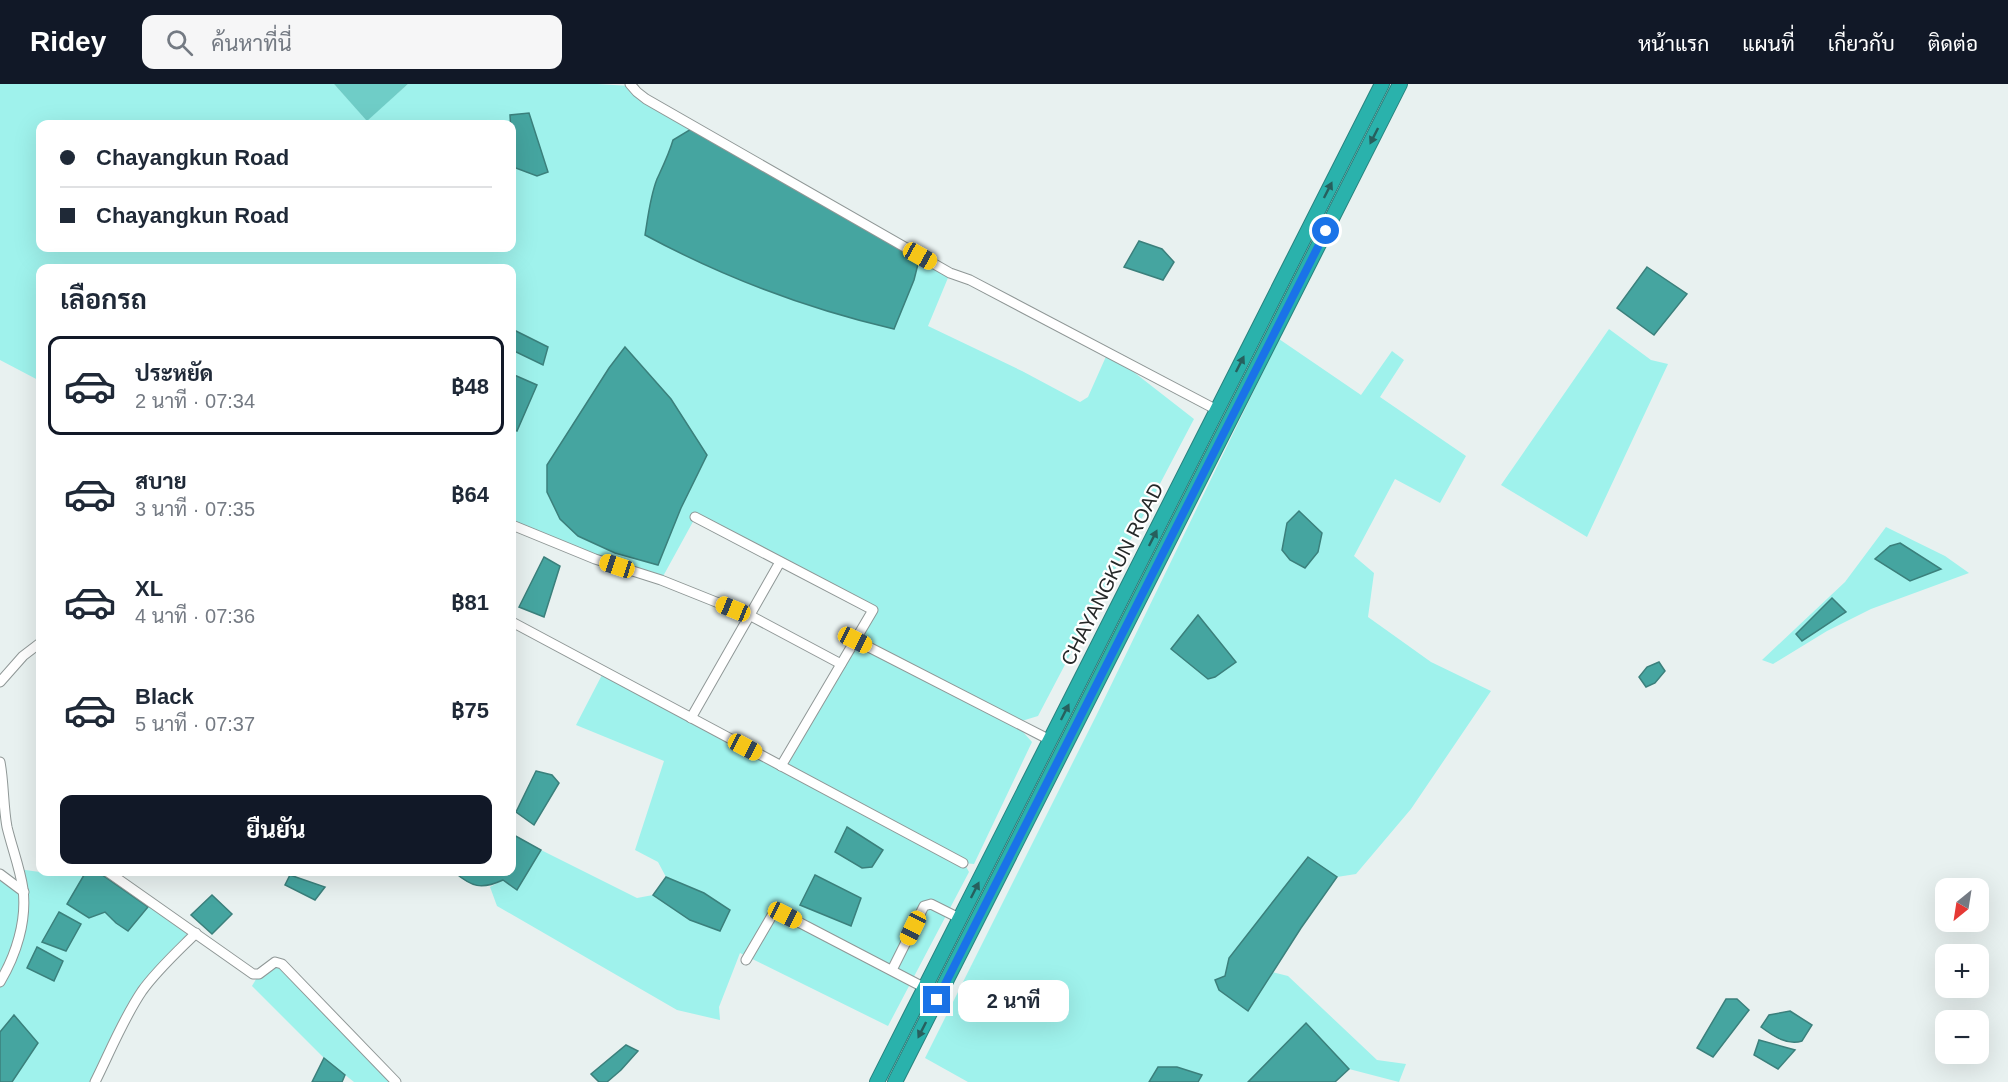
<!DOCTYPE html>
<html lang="th">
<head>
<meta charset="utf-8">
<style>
	body { margin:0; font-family:Helvetica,Sarabun,sans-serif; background:#f6f6f7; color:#1f2937; height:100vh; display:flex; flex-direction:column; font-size:22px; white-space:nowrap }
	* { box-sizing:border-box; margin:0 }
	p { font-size:20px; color:#747a83 }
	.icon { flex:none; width:33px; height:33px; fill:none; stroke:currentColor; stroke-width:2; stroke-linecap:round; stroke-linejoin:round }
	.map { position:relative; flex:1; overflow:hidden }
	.side { position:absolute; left:36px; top:180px; width:480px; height:612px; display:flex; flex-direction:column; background:#fff; border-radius:12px; box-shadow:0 6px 24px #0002 }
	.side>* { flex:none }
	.hud { position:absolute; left:36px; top:36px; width:480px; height:132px; border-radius:12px; box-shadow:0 6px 24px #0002; display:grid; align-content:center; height:132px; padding:0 24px; background:#fff }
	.needle { width:39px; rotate:210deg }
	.buttons { position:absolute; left:1935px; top:794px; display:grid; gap:12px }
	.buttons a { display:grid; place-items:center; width:54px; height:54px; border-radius:12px; background:#fff; box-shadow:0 6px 24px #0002; font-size:30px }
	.end { position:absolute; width:27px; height:27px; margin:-14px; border:8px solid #1a73e8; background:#fff; box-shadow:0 0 0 3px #fff }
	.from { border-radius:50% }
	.bubble { position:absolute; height:42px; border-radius:12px; background:#fff; box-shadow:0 6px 24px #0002; font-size:20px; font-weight:700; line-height:42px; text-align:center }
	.car { position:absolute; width:18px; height:36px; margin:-18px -9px; border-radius:8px; box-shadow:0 0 4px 2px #0007; background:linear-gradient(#f5c518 24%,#345 0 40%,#f5c518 0 76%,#345 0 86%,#f5c518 0) }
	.hud b { display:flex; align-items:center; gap:21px; height:57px; font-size:22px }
	.hud b+b { border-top:2px solid #e0e1e3 }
	.hud i { width:15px; height:15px; background:#1f2937 }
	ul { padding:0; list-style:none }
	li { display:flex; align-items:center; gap:18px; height:99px; margin:0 12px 9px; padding:0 12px; border:3px solid transparent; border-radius:12px }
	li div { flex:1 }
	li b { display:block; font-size:22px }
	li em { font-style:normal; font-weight:700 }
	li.active { border-color:#111827 }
	li>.icon { width:54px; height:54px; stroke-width:1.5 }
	h2 { padding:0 24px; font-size:27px; line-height:72px }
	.action { display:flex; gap:12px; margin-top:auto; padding:12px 24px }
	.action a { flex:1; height:69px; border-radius:12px; background:#111827; color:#fff; font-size:24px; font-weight:700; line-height:69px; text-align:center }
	header { display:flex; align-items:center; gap:36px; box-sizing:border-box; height:84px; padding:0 30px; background:#111827; color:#fff }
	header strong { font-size:28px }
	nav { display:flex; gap:33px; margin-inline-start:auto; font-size:21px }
	.search { width:420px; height:54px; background:#f6f6f7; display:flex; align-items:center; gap:15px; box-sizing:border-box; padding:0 21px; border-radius:12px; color:#747a83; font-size:22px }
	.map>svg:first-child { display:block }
	.green { fill:#9ff2ec; fill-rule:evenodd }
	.forest { fill:#6fcdc7 }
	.water { fill:#45a5a0; stroke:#3b807c; stroke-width:1.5 }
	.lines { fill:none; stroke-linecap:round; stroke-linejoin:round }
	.minor-casing { stroke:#8f9796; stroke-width:11 }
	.highway-casing { stroke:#28827e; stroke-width:16 }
	.minor { stroke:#fff; stroke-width:9 }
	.highway { stroke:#2ab2ac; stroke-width:14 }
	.oneway { fill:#275f5d }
	.route { stroke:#1a73e8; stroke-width:8 }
	.labels { text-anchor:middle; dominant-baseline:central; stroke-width:4.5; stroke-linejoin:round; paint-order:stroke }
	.street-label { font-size:20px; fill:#252828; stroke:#fff }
</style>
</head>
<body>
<header>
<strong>Ridey</strong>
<div class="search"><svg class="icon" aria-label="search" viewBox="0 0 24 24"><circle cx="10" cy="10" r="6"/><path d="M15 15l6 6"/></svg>ค้นหาที่นี่</div>
<nav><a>หน้าแรก</a><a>แผนที่</a><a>เกี่ยวกับ</a><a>ติดต่อ</a></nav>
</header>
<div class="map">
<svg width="2008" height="998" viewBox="0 0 2008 998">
	<rect width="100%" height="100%" fill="#e8f1f0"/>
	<!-- green -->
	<g class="green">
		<path d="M0,0H334L367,36L408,0H597L631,2L696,42L673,56C669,70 663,82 657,96C650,113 648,133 645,151C723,193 808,225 894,245L914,196L920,172L950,189L928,242L1022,287L1080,318L1088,313L1108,268L1194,335L1038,632L1015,639L1032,658L974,780L964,779L969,788L888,942L740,869L719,923L720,936L677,926L497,822L490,803L503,796L517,806L541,766L637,814L653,811L690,836L720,846L729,826L704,809L666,793L658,778L635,766L664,677L576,641L604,587L781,682L872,526L695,434L661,496L512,441V184H40V297L0,276ZM40,40H512V164H40ZM625,264L707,371L681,424L658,481L615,469L578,452L560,435L547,408V381L609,284Z"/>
		<path d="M1609,245L1651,276L1668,280L1587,453L1501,401Z"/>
		<path d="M1279,255L1361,311L1392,267L1404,276L1380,313L1466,372L1440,419L1395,395L1354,472L1374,489L1368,533L1431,578L1491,607L1411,725L1356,790L1337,793L1307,773L1229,882L1225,892L1248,927L1272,888L1288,892L1377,976L1406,980L1399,998L1349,985L1306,940L1248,998H1198L1202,991L1177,983H1159L1149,998H968L925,974L1097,630Z"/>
		<path d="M1886,443L1945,472L1969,489L1871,525L1827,547L1773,580L1762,576L1845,498Z"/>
		<path d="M18,785L40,788H108L196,849L153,893L95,998H0V790L23,807Z"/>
		<path d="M275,878L396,998H354L324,974L252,902L259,890Z"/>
	</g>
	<!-- forest -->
	<path class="forest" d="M334,0H408L367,37Z"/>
	<!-- water -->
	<g class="water">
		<path d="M529,29L548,88L537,92L513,83L510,31Z"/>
		<path d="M696,42L920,172L914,196L894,245C808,225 723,193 645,151C648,133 650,113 657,95C663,82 669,70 673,56Z"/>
		<path d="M1139,157L1162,165L1174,178L1163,196L1124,183Z"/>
		<path d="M1647,183L1687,210L1654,251L1617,224Z"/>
		<path d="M514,246L548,263L543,281L512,266V252Z"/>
		<path d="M625,263L671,315L707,371L681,424L658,481L615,469L578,452L560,435L547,408V381L609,284Z"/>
		<path d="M512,290L537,301L517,347L512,345Z"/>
		<path d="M1299,427L1322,449L1318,468L1305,484L1290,476L1282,466L1287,439Z"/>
		<path d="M1900,459L1941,485L1910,497L1875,475L1890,462Z"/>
		<path d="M544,473L560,482L544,533L519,523Z"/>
		<path d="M1832,514L1846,528L1802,557L1796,550Z"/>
		<path d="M1198,531L1236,578L1215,593L1208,595L1171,565Z"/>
		<path d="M1659,578L1665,587L1655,599L1646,603L1639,593L1647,583Z"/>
		<path d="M536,687L552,691L559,699L534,741L516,728Z"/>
		<path d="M847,743L883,766L872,783L862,784L835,768Z"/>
		<path d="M512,750L541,766L517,806L503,796C481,806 472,803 454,788H512Z"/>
		<path d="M1308,773L1337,793L1301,844L1248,927L1219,906L1215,896L1225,892L1229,874Z"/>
		<path d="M98,788L148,823L128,847L116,839L105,828L89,834L67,820L84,791Z"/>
		<path d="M290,791L325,803L315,816L285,801Z"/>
		<path d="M815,791L861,814L851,842L800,821Z"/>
		<path d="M666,793L704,809L730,826L720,847L690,836L653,811Z"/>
		<path d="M212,811L232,830L212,850L191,831Z"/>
		<path d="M59,828L81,840L66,867L42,858Z"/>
		<path d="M37,863L63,877L54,897L27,884Z"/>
		<path d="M1726,915H1737L1749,926L1713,973L1697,964Z"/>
		<path d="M1790,927L1812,941L1802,957C1788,962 1773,952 1761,943L1769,931Z"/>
		<path d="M14,931L38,959L12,998H0V948Z"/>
		<path d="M1306,939L1349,985L1335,998H1248Z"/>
		<path d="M1759,956L1795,966L1778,985L1754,971Z"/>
		<path d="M626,961L638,967L621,986L607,998H599L591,990Z"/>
		<path d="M324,974L345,991L342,998H312Z"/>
		<path d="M1158,983H1177L1202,991L1198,998H1149Z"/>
	</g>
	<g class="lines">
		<!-- minor casing -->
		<g class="minor-casing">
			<g id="minor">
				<path d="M630,0L637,8L646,15L950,189L970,196L1217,326"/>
				<path d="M695,433L873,526L781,682"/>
				<path d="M512,441L595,475L661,496L751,532L841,580"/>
				<path d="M512,538L963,779"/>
				<path d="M855,556L1050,656"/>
				<path d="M0,598L23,572L40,559"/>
				<path d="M691,634L780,478"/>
				<path d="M0,678C4,699 3,721 7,743C12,764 20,784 23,805C27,837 16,871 0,898"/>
				<path d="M108,788L253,890H259L275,878L282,880L396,998"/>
				<path d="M0,790L24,808"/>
				<path d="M746,876L774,828L785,831L925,904"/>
				<path d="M892,886L924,822L931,820L961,835"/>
				<path d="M95,998C110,968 123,935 142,907C157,886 177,868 196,849"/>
			</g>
		</g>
		<!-- highway casing -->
		<g class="highway-casing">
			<g id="highway">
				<path d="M877,998L1382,0"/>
				<path d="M895,998L1400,0"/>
			</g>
		</g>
		<!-- minor -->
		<use href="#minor" class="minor"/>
		<!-- highway -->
		<use href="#highway" class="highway"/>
	</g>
	<!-- one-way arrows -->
	<defs><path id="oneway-solid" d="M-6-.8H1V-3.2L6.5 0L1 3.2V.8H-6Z" transform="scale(1.5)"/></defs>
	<g class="oneway">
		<use href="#oneway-solid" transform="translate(1374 52) rotate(117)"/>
		<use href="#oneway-solid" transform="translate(1328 106) rotate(-63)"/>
		<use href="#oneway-solid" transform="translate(1240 280) rotate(-63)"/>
		<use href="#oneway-solid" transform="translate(1153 454) rotate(-63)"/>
		<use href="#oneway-solid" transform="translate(1065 628) rotate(-63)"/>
		<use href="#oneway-solid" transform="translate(975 806) rotate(-63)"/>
		<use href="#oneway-solid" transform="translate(922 946) rotate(117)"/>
	</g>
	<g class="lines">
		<!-- route -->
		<path class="route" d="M937,916L1326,147"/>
	</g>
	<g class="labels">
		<!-- street labels -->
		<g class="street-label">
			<text transform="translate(1112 490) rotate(-63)">CHAYANGKUN ROAD</text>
		</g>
	</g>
</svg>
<div class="buttons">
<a><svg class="needle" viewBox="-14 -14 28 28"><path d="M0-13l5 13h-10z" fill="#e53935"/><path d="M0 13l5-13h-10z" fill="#747a83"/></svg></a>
<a>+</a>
<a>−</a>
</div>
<i class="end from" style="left:1326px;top:147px"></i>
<i class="end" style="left:937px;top:916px"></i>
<div class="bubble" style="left:958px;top:896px;width:111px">2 นาที</div>
<i class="car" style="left:920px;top:172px;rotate:119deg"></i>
<i class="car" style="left:617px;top:482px;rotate:288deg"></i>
<i class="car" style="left:733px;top:525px;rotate:292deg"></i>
<i class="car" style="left:855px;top:556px;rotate:117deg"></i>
<i class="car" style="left:745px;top:663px;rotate:118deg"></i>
<i class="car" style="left:785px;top:831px;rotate:117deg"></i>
<i class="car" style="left:913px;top:844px;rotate:206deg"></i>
<div class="hud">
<b><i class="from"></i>Chayangkun Road</b>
<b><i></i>Chayangkun Road</b>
</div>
<section class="side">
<h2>เลือกรถ</h2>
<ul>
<li class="active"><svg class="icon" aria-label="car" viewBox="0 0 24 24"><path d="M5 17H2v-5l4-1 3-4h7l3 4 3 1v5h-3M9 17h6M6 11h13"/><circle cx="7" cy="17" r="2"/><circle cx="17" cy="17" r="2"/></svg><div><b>ประหยัด</b><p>2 นาที · 07:34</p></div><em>฿48</em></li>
<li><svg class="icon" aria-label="car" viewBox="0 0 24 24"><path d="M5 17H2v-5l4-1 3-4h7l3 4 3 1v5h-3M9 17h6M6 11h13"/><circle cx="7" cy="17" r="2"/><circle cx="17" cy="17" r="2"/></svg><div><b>สบาย</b><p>3 นาที · 07:35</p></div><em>฿64</em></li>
<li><svg class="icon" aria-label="car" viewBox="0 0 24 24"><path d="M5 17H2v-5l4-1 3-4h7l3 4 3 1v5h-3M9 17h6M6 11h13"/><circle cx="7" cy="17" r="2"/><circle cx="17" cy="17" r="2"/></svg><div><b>XL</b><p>4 นาที · 07:36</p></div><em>฿81</em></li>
<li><svg class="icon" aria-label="car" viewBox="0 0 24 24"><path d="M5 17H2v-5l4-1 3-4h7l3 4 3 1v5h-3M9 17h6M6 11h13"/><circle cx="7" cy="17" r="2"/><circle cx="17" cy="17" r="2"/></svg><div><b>Black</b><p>5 นาที · 07:37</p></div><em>฿75</em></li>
</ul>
<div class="action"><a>ยืนยัน</a></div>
</section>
</div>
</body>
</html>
